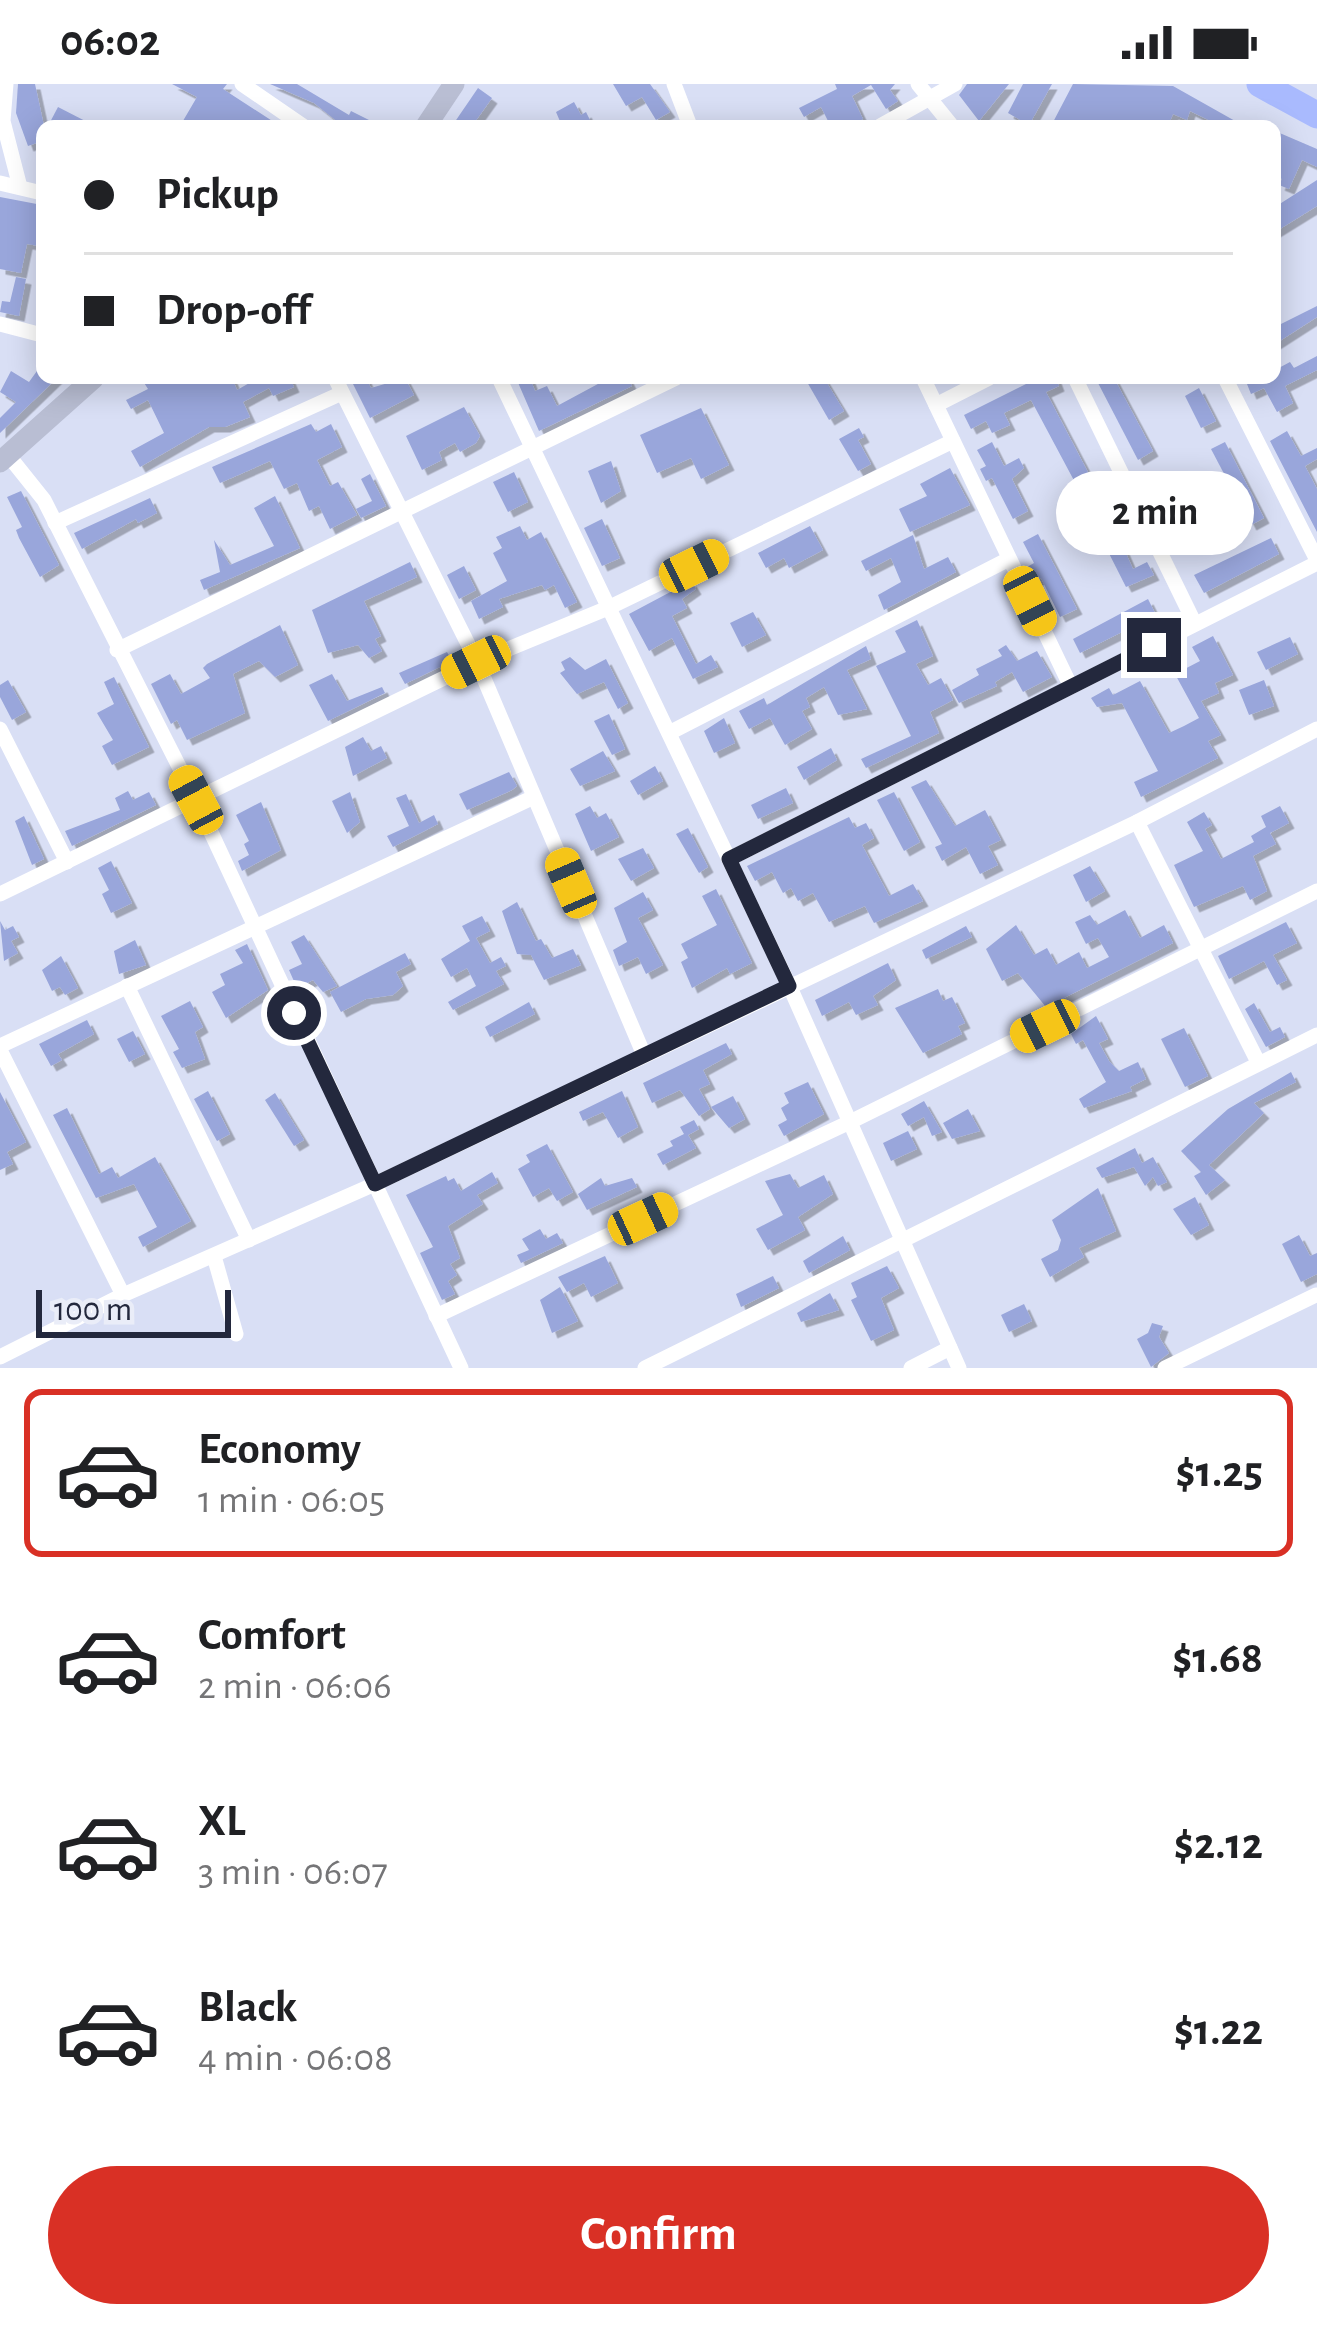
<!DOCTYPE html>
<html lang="en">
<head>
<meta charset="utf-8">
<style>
	body { margin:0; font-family:"Alegreya Sans",sans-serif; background:#f6f6f6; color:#202124; height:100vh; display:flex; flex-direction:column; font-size:45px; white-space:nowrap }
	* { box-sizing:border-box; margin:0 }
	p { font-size:39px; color:#757577 }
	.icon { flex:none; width:66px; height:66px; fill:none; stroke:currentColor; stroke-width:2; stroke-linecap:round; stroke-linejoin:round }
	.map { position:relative; height:1284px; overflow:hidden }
	.details { display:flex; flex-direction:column; background:#fff; flex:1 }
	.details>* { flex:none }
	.guide { position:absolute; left:36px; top:36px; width:1245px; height:264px; border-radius:18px; box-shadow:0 6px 30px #0003; display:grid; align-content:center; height:264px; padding:0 48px; background:#fff }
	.scale { position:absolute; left:36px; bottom:30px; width:195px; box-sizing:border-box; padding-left:12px; border:6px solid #23283d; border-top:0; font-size:33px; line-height:42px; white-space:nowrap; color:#23283d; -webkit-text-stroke:9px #eaedf8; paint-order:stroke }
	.end { position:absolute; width:54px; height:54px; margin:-27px; border:15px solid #23283d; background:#fff; box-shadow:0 0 0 6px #fff }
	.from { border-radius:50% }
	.bubble { position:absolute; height:84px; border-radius:42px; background:#fff; box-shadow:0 6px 30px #0003; font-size:39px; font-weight:700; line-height:84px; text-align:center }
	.car { position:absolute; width:36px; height:72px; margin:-36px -18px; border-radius:15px; box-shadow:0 0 9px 3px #0007; background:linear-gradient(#f5c518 24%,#345 0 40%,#f5c518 0 76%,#345 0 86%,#f5c518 0) }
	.guide b { display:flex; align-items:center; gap:42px; height:114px; font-size:45px }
	.guide b+b { border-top:3px solid #e0e0e0 }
	.guide i { width:30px; height:30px; background:#202124 }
	ul { padding:21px 0 0; list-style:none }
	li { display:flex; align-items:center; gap:36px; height:168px; margin:0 24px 18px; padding:0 24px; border:6px solid transparent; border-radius:18px }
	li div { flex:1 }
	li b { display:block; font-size:45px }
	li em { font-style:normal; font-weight:700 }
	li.current { border-color:#d93025 }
	li>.icon { width:108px; height:108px; stroke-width:1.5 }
	.action { display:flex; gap:24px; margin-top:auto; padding:24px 48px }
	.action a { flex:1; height:138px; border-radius:72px; background:#d93025; color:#fff; font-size:48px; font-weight:700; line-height:138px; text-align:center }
	.status { display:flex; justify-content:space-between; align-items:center; height:84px; padding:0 60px; background:#fff; direction:ltr }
	.status svg { height:33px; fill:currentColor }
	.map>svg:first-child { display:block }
	.building { fill:#99a6db; filter:url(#shadow) }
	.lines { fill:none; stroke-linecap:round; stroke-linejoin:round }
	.street { stroke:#fff; stroke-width:15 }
	.secondary { stroke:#b9bed3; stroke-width:21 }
	.highway { stroke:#a9bafe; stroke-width:27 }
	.route { stroke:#23283d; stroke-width:15 }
</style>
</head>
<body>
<div class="status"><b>06:02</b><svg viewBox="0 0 49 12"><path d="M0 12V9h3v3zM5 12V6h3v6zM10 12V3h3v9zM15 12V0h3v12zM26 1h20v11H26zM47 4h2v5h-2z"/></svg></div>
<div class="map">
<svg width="1317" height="1284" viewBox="0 0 1317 1284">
	<defs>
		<filter id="shadow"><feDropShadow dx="5.5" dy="5.5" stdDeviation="0" flood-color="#0004"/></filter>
	</defs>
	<rect width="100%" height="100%" fill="#d9dff5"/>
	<!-- building -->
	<g class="building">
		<path d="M18,0H35L44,42L42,57L28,62L16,29Z"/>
		<path d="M172,0H227L223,5L280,42H180L197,13Z"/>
		<path d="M270,0H297L349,31L351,27L381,42H343L314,19Z"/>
		<path d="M613,0H650L670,28L656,36L642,13L626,22Z"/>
		<path d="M835,0H895L890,6L898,17L886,25L871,1L852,12L863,35L850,42L840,37L830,41L821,23L804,33L799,24L837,5Z"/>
		<path d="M967,0H1009L979,37L959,11Z"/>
		<path d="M1023,0H1052L1029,41L1008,29Z"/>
		<path d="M1073,0L1173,2L1244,42H1221L1190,27L1187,36L1173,30L1168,42H1051Z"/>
		<path d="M478,4L492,14L472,42H452Z"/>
		<path d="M574,18L581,31L586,28L593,42H562L556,28Z"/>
		<path d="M58,23L95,42H48Z"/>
		<path d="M1275,47L1317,65V83L1302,76L1289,105L1279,101L1282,95L1275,91L1280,72L1275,70Z"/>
		<path d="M1317,96V122L1275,148V123Z"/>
		<path d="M0,113L42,121L39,162L27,160L21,189L0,185Z"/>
		<path d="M16,193L26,195L19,232L0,228L2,217L10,218Z"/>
		<path d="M1317,222V233L1275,260V243Z"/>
		<path d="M1317,272V286L1285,302L1293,319L1277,328L1264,304L1251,310L1247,300L1275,294V286L1290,278L1294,284Z"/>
		<path d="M42,280V294H57L0,349V334L16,318L0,308L11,287L29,298Z"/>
		<path d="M141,294H232L237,306L258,294H290L294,303L273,312L269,304L243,318L250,333L225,343H209L140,383L131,367L164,349L148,316L131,325L126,316L148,305Z"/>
		<path d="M350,294H366L371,304L405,294L414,311L370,334Z"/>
		<path d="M516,294H530L535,307L547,302L557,322L609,294H628L632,302L539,347Z"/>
		<path d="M815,294H824L844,327L829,336L807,298Z"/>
		<path d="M1038,294H1056L1059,302L1046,308L1092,396L1078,404L1031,316L1004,329L1010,341L992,349L986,337L971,345L964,331Z"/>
		<path d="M1114,294L1153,367L1138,376L1098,299Z"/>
		<path d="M1199,304L1216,337L1201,344L1185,312Z"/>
		<path d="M464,323L480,352L476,359L460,368L455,359L439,368L442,376L422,386L406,352Z"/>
		<path d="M701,324L729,381L701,395L691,374L657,389L640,351Z"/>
		<path d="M311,340L316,348L331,340L342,363L317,376L330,402L338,398L357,431L330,445L319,422L309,427L297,399L284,405L270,377L220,399L212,383Z"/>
		<path d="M859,344L864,353L858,356L871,380L858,387L839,355Z"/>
		<path d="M1287,347L1301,372L1317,364V375L1305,382L1317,405V448L1270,357Z"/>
		<path d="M992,358L1004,382L1019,374L1024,384L1012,395L1028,427L1013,435L992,394L986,397L980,385L986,382L977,366Z"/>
		<path d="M1225,358L1264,434L1251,441L1211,365Z"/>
		<path d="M611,377L621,407L601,419L588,387Z"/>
		<path d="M950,384L970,421L910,448L899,425L927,412L920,400Z"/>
		<path d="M514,388L528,418L508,428L493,398Z"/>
		<path d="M370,390L386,422L361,434L356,425L372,417L361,395Z"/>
		<path d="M1159,391L1176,425L1164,432L1147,397Z"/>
		<path d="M21,407L59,481L40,493L19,454L16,446L22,443L7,413Z"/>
		<path d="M275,412L300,464L204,506L200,496L220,488L214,456L230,481L274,462L254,424Z"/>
		<path d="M150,414L157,429L138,439L136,435L82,465L74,449Z"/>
		<path d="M1103,418L1133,485L1147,478L1154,491L1126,503L1087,426Z"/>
		<path d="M602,435L620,474L602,482L584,444Z"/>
		<path d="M520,442L527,456L541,448L577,518L565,524L554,501L545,506L542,501L499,515L503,523L479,535L471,517L507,497L493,469L502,464L496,453Z"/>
		<path d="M810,442L823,466L789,484L784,474L766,484L758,469Z"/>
		<path d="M1038,450L1077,525L1060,533L1041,494L1034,498L1027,483L1034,479L1023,458Z"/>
		<path d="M913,451L924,485L948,473L956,488L884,526L878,511L901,498L891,474L866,487L861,477Z"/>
		<path d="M1271,454L1279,470L1204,509L1194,491Z"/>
		<path d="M410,478L417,493L364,517L381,552L375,555L382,567L369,574L358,561L328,569L312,526Z"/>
		<path d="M464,482L476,506L459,515L447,491Z"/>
		<path d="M691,497L696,505L682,515L687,524L672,532L696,580L711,571L718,583L693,595L672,554L649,567L629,530Z"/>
		<path d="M1148,515L1156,531L1080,569L1073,555Z"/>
		<path d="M753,528L766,551L742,563L730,539Z"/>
		<path d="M917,536L933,572L916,580L928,601L941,594L953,616L930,628L939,649L866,684L861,675L911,652L876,582L906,568L895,547Z"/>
		<path d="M280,541L298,581L275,593L259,577L233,590L245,629L187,656L177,636L171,640L151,600L170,590L181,610L210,594L203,584L207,580Z"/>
		<path d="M1213,552L1233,591L1215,599L1219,609L1201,617L1221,651L1208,657L1218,674L1141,713L1134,698L1158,687L1122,619L1097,623L1091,614L1109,604L1113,611L1140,597L1169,649L1184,642L1199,634L1175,590L1200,577L1192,563Z"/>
		<path d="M1290,553L1298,570L1266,586L1257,568Z"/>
		<path d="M1006,561L1017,577L1037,567L1052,593L1023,608L1012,588L995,598L997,602L959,619L952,606L979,591L976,585L1002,572L998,566Z"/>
		<path d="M866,562L871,575L847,586L867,625L838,631L824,603L806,614L810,623L802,627L812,645L785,661L770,634L749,645L739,627L764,614L767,621Z"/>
		<path d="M447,568L452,577L405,600L399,589Z"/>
		<path d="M570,573L585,586L606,575L628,619L618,625L604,598L577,610L560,589L565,586L561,578Z"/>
		<path d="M332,590L347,617L382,603L385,609L328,637L309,601Z"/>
		<path d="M114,593L149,663L112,681L102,662L113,656L97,629L114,620L104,598Z"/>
		<path d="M8,596L26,628L12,636L0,613V601Z"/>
		<path d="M1264,596L1274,622L1249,631L1239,606Z"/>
		<path d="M609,630L625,665L612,671L594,637Z"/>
		<path d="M724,634L735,659L714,669L704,647Z"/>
		<path d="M363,653L371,667L381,662L387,674L353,692L345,663Z"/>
		<path d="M831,664L837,676L804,696L797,683Z"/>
		<path d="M603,667L615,687L580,702L570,685Z"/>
		<path d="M655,682L663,697L638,711L630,697Z"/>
		<path d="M509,688L517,702L512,706L467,726L459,710Z"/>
		<path d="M926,696L955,742L985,726L1001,756L988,762L998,781L980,790L966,763L942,777L935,763L942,760L911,703Z"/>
		<path d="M786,704L793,719L758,735L751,721Z"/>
		<path d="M128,707L133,716L149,708L156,721L72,762L65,747L120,726L115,714Z"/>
		<path d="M350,708L360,738L347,749L332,717Z"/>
		<path d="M894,708L920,758L904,767L877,716Z"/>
		<path d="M406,710L419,739L434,731L438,740L393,763L387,752L409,742L396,714Z"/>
		<path d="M261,718L281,766L242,787L238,777L249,771L244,760L249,757L236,731Z"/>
		<path d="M590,722L597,734L606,729L619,753L591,767L575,730Z"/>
		<path d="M1280,722L1289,739L1270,749L1276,760L1253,772L1267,807L1250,816L1243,802L1194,823L1174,781L1203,767L1187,738L1204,728L1212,741L1205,745L1221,775L1254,758L1251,752L1266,743L1261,732Z"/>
		<path d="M24,732L44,775L32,781L15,737Z"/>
		<path d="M849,733L855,744L866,739L874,754L862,761L889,812L913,800L923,817L874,839L865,822L829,838L813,809L798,817L791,804L783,809L772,788L755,797L747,782Z"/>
		<path d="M688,744L708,783L699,789L676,750Z"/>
		<path d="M643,764L654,784L631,797L618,775Z"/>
		<path d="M111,777L132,819L111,829L102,810L109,806L98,784Z"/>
		<path d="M1090,782L1105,807L1086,818L1073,791Z"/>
		<path d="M716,805L752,879L730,890L727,884L692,904L681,878L688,874L681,860L717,841L702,812Z"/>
		<path d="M643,808L653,826L638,834L663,881L646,890L638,873L619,882L613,866L627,858L614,824Z"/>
		<path d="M517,818L536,857L541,855L552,874L573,865L581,881L544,896L531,871L517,870L502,827Z"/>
		<path d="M1125,826L1140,854L1164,841L1173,859L1046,923L1018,889L1002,897L986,865L1016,841L1034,871L1047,864L1056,881L1079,868L1087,884L1109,873L1098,854L1086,860L1075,838L1090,831L1097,841Z"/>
		<path d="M482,832L490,847L476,854L490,879L501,873L506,882L496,887L504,900L453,926L448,918L476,902L467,884L451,893L441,875L470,857L462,842Z"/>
		<path d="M0,837L5,846L13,842L19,853L11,857L18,869L4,877Z"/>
		<path d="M1286,838L1297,859L1273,871L1287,896L1277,901L1264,877L1229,895L1218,872Z"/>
		<path d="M966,842L972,853L926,875L922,866Z"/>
		<path d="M304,851L337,902L323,908L313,896L297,904L289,886L302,880L291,858Z"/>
		<path d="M135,856L146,881L119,890L114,867Z"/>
		<path d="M247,860L268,906L226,934L212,908L225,901L220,890L243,879L235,866Z"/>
		<path d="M405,869L411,880L396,888L403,902L393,911L366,915L341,928L330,908Z"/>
		<path d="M61,872L78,904L65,911L60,903L52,907L42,886Z"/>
		<path d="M888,879L896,896L873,912L878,921L856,931L849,918L822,932L815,916Z"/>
		<path d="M938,905L943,917L952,913L965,939L958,942L962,950L923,969L895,924Z"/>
		<path d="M190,917L203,943L195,948L205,975L182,984L173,968L179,965L161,932Z"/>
		<path d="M529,918L535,930L490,953L485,943Z"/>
		<path d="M1254,919L1270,948L1280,943L1285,953L1266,963L1245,925Z"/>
		<path d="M1096,932L1108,955L1099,959L1109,977L1119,987L1138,978L1146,995L1130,1003L1132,1007L1084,1024L1079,1015L1106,998L1083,956L1076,960L1071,950Z"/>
		<path d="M87,936L94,950L58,970L62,976L51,982L39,960Z"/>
		<path d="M1184,944L1208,992L1185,1003L1161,955Z"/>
		<path d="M133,947L145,970L129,978L117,955Z"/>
		<path d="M726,959L732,970L703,986L710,1000L699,1005L710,1025L699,1032L680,1006L652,1019L643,999Z"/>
		<path d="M1291,988L1296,998L1254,1019L1264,1029L1209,1081L1225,1096L1206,1111L1194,1092L1201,1088L1181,1067L1228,1025Z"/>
		<path d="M808,998L824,1030L784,1052L778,1041L787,1036L781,1024L789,1019L784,1009Z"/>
		<path d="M208,1007L230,1050L217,1057L194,1015Z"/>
		<path d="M622,1007L638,1043L618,1054L603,1028L583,1037L579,1028Z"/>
		<path d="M0,1008L26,1058L7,1068L13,1080L0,1086Z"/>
		<path d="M275,1009L304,1056L294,1062L265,1016Z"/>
		<path d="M733,1012L745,1035L729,1044L711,1023Z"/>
		<path d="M924,1017L942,1048L932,1052L924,1033L908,1042L901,1030Z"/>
		<path d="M67,1024L99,1090L112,1083L118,1094L155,1073L191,1137L143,1163L138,1153L157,1143L134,1100L96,1114L53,1031Z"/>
		<path d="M968,1025L980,1047L952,1055L943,1039Z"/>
		<path d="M694,1036L699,1045L688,1051L696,1064L663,1081L657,1070L673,1062L670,1057L684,1050L680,1043Z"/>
		<path d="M908,1047L917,1065L891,1077L883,1059Z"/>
		<path d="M547,1060L573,1108L557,1117L549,1104L533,1113L518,1085L530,1078L526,1071Z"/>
		<path d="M1135,1064L1142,1079L1153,1073L1167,1098L1158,1102L1153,1093L1145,1102L1134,1083L1102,1094L1096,1084Z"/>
		<path d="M492,1088L498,1099L477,1111L483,1120L448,1142L460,1174L450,1180L457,1191L448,1197L455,1210L442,1216L420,1169L433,1163L406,1111L446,1092L448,1097L454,1094L461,1107Z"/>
		<path d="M790,1090L798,1104L824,1091L833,1110L798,1133L805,1146L768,1166L756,1145L783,1131L765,1097Z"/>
		<path d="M601,1094L605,1102L632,1094L637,1103L587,1126L578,1110Z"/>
		<path d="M1098,1104L1116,1147L1079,1164L1084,1173L1050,1193L1041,1175L1058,1166L1061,1156L1052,1136Z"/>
		<path d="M1195,1113L1209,1141L1191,1151L1173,1125Z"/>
		<path d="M540,1145L546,1155L557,1149L563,1159L521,1179L517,1171L529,1166L522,1155Z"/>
		<path d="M1299,1151L1310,1172L1317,1169V1190L1301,1198L1282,1160Z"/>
		<path d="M843,1152L850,1166L809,1189L803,1177Z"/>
		<path d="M605,1172L618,1199L591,1213L584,1199L567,1208L558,1193Z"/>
		<path d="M887,1182L899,1204L881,1214L894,1246L871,1257L851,1216L857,1213L851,1199Z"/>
		<path d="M773,1192L779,1204L741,1223L736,1210Z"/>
		<path d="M560,1203L578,1237L552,1249L540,1216Z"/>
		<path d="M830,1209L839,1226L801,1238L797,1229Z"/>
		<path d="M1024,1220L1032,1237L1009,1248L1001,1231Z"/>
		<path d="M1152,1239L1163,1242L1159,1253L1169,1269L1151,1283L1137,1255L1148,1249Z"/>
	</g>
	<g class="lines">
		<!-- street -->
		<g class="street">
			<path d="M6,0L3,37L20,103"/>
			<path d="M242,0L303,42"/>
			<path d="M674,0L690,42"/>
			<path d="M918,0L952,42"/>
			<path d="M880,42L955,0"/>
			<path d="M0,99L42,109"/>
			<path d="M0,240L42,251"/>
			<path d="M335,294L477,578L644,971"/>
			<path d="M499,294L789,901L959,1284"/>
			<path d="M923,294L1071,603"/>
			<path d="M1075,294L1195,540"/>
			<path d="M1225,294L1317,476"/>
			<path d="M936,321L989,294"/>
			<path d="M55,439L342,309"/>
			<path d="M117,566L676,294"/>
			<path d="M0,645L67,778"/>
			<path d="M669,649L1009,475"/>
			<path d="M1137,738L1258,978"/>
			<path d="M729,775L1317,479"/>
			<path d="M0,810L477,578L608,524L953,357"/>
			<path d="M127,902L249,1156"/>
			<path d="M0,962L534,713"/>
			<path d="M0,966L123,1211"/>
			<path d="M214,1172L236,1250"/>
			<path d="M436,1232L850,1038L1317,807"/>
			<path d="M0,1273L123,1211L375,1100L196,716L44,416L8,371"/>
			<path d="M461,1284L375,1100L1137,738L1317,645"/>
			<path d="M645,1284L1317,951"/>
			<path d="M911,1284L950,1264"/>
			<path d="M1165,1284L1316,1211"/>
		</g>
		<!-- secondary -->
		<g class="secondary">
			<path d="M426,42L454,0"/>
			<path d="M0,378L94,294"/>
		</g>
		<!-- highway -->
		<path class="highway" d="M1260,0L1317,31"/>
	</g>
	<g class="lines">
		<!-- route -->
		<path class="route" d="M294,929L375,1100L789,902L729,775L1154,561"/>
	</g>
</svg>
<div class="scale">100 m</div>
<i class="end from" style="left:294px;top:929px"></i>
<i class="end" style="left:1154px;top:561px"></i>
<div class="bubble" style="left:1056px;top:387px;width:198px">2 min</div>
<i class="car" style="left:694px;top:482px;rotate:64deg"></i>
<i class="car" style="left:1030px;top:517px;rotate:154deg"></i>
<i class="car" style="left:476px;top:578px;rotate:244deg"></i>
<i class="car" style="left:196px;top:716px;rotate:332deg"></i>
<i class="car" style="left:571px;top:799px;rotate:337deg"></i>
<i class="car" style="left:1045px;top:942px;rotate:244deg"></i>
<i class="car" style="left:643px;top:1135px;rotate:65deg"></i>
<div class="guide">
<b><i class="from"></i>Pickup</b>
<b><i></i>Drop-off</b>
</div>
</div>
<section class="details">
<ul>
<li class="current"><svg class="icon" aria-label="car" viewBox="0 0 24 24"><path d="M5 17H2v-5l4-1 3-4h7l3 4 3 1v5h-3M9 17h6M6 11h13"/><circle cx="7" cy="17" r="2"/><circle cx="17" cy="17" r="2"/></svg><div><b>Economy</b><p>1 min · 06:05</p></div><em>$1.25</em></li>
<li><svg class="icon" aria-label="car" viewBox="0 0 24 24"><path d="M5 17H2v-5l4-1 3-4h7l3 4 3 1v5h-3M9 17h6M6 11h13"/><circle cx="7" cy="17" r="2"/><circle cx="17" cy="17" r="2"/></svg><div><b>Comfort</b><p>2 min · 06:06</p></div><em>$1.68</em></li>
<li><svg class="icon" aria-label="car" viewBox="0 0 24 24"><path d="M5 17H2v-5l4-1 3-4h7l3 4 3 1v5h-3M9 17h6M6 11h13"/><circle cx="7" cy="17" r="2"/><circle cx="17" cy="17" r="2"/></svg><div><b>XL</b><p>3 min · 06:07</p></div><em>$2.12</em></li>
<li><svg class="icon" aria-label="car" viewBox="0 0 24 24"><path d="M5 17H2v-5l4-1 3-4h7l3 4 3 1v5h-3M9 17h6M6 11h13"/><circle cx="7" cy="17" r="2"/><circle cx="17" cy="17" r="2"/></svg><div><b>Black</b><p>4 min · 06:08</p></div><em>$1.22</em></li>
</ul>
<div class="action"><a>Confirm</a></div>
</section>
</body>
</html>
